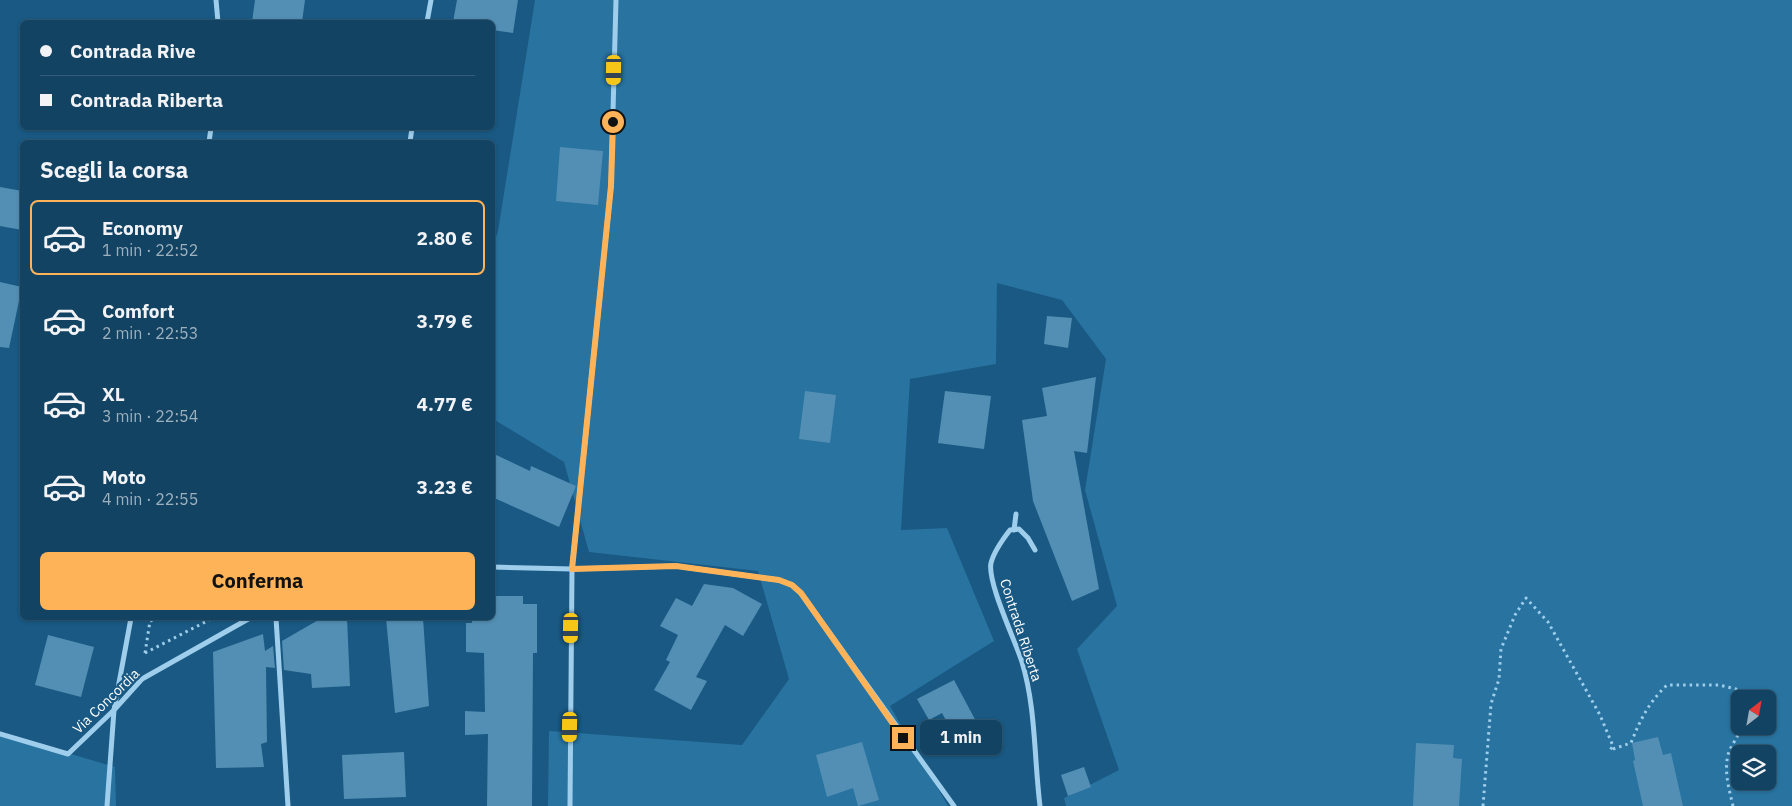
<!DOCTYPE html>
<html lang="it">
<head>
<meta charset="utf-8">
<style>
	body { margin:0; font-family:"IBM Plex Sans",sans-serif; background:#1c4a68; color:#f1f3f6; height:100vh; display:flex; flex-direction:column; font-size:19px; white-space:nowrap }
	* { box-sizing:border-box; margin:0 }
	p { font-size:16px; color:#9db0be }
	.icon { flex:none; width:28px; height:28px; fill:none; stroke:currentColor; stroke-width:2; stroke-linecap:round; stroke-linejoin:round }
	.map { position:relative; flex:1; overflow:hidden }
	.side { position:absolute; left:20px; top:140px; width:475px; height:480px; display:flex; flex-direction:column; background:#134362; border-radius:8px; box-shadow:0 1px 4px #0004,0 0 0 1px #325c77 }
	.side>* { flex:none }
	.banner { position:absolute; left:20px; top:20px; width:475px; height:110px; border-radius:8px; box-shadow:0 1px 4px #0004,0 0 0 1px #325c77; display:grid; align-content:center; height:110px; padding:0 20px; background:#134362 }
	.needle { width:32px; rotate:31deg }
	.tools { position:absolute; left:1731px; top:690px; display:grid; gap:10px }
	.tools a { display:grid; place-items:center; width:45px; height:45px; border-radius:8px; background:#134362; box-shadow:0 1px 4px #0004,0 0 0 1px #325c77; font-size:25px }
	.end { position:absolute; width:22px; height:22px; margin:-11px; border:6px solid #feb359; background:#111; box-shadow:0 0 0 2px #111 }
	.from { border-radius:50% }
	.bubble { position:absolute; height:35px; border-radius:8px; background:#134362; box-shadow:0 1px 4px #0004,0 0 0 1px #325c77; font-size:16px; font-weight:700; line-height:35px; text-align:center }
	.car { position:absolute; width:15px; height:30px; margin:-15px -8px; border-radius:6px; box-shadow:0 0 4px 1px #0007; background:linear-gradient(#f5c518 24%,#345 0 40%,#f5c518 0 76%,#345 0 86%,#f5c518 0) }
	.banner b { display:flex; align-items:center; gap:18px; height:48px; font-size:19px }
	.banner b+b { border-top:1px solid #325c77 }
	.banner i { width:12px; height:12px; background:#f1f3f6 }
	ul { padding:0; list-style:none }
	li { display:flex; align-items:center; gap:15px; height:75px; margin:0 10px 8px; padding:0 10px; border:2px solid transparent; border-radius:8px }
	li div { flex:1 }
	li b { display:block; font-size:19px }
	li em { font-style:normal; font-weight:700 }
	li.current { border-color:#feb359 }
	li>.icon { width:45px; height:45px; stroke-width:1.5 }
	h2 { padding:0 20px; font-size:22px; line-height:60px }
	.action { display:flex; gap:10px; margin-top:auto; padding:10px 20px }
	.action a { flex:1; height:58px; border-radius:8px; background:#feb359; color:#111; font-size:20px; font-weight:700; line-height:58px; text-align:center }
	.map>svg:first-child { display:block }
	.green { fill:#2873a0; fill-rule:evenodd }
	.building { fill:#538fb4 }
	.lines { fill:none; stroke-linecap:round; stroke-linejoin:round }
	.path { stroke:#9eceeb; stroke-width:3; stroke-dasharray:2.5 4; stroke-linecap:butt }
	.street { stroke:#9eceeb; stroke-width:5 }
	.route { stroke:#feb359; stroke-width:6 }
	.labels { text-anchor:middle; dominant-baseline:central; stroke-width:4.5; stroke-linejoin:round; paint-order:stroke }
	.street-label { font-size:14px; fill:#fff; stroke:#195983 }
</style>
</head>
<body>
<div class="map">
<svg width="1792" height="806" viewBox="0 0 1792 806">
	<rect width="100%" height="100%" fill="#195983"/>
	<!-- green -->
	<g class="green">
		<path d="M535,0H1792V806H1066L1064,798L1119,770L1077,649L1117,606L1085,490L1106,359L1062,300L997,283L996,364L910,379L901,530L947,528L994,641L890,706L948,806H548L549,731L742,745L789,679L758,571L589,552L564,462L493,419V245L498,231ZM1740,699H1768V726H1740ZM1740,754H1768V781H1740Z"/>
		<path d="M0,733L115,767L116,806H0Z"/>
	</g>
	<!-- building -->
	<g class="building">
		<path d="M255,0H305L302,22H252Z"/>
		<path d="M457,0H518L513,33L492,30V22H453Z"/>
		<path d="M560,147L603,151L598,205L556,201Z"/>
		<path d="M0,187L22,191V230L0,226Z"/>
		<path d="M0,282L22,287L9,348L0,347Z"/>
		<path d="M1047,316L1072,318L1068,348L1044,344Z"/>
		<path d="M1096,377L1087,453L1074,451L1099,589L1072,601L1033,501L1022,420L1047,416L1042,388Z"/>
		<path d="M805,391L836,395L830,443L799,439Z"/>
		<path d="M945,391L991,396L984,449L938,443Z"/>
		<path d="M492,453L530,471L531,466L576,486L559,527L492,497Z"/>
		<path d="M704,584L733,588L762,604L743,636L725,625L696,677L707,681L691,710L654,690L670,662L666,660L678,635L660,626L676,598L692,606Z"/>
		<path d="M495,596H523V604H537V653H533L532,806H487L488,734L465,735V711L485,712L484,653L466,652V623H472V618H492V603H495Z"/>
		<path d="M347,618L350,686L312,688L311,674L284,670L282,641L320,619Z"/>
		<path d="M386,618H423L429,706L395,713Z"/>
		<path d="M263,634L265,651L273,646L275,668L266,667L267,742L261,744L264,767L216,768L213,652Z"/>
		<path d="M48,635L94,647L81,697L35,685Z"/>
		<path d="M954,680L986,740L963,752L942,713L929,720L917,699Z"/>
		<path d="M1658,737L1663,755L1671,753L1683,806H1643L1633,761L1635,760L1632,743Z"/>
		<path d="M862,742L879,800L858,806L853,788L827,797L816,755Z"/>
		<path d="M1416,743L1454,745L1453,758L1462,759L1459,806H1413Z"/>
		<path d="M404,752L406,797L344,799L342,755Z"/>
		<path d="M1084,767L1091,787L1068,796L1061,775Z"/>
	</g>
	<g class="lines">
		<!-- path -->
		<g class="path">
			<path d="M145,653L211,619L210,618"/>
			<path d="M145,653L150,621L159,618"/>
			<path d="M1483,806L1491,704L1499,679L1501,649L1515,615L1526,598L1548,622L1600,715L1613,746L1610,750L1631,743C1640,720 1649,702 1667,685H1719L1736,689L1740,709"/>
			<path d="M1733,806C1729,789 1724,772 1728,755C1731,743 1739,739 1740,726"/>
		</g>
		<!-- street -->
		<g class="street">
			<path d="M216,0L218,22"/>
			<path d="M427,22L431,0"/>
			<path d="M209,142L211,128"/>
			<path d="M410,142L412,128"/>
			<path d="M1014,530L1016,514"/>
			<path d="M1035,550L1028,538L1019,529L1010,530C1003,539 994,551 991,563C987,582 1015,640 1022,662C1036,708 1034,758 1040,806"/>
			<path d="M492,567L572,569L676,566L779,580L792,585L801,593L954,806"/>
			<path d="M276,618L288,806"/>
			<path d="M0,734L68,754L114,710L142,679L250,618"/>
			<path d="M107,806L114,710L131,618"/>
			<path d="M570,806L572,569L611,186L616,0"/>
		</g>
	</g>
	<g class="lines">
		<!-- route -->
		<path class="route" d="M613,122L611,186L572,569L676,566L779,580L792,585L801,593L903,738"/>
	</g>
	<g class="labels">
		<!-- street labels -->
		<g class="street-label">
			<text transform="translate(1021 630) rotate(72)">Contrada Riberta</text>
			<text transform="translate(106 701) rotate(-44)">Via Concordia</text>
		</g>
	</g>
</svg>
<div class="tools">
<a><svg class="needle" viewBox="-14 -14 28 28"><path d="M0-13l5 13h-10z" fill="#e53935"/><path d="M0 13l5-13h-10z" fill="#9db0be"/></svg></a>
<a><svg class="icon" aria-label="layers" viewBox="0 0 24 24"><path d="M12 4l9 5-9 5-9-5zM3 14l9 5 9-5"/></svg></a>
</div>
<i class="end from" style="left:613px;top:122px"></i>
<i class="end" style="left:903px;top:738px"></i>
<div class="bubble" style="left:920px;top:720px;width:82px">1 min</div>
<i class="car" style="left:614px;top:70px;rotate:181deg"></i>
<i class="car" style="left:571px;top:628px;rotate:181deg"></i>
<i class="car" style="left:570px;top:727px;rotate:181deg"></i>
<div class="banner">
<b><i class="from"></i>Contrada Rive</b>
<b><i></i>Contrada Riberta</b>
</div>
<section class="side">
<h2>Scegli la corsa</h2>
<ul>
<li class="current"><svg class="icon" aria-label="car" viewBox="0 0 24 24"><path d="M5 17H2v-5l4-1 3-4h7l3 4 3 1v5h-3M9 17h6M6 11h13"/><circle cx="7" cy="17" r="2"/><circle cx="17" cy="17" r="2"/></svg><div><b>Economy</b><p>1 min · 22:52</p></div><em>2.80 €</em></li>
<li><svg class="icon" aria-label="car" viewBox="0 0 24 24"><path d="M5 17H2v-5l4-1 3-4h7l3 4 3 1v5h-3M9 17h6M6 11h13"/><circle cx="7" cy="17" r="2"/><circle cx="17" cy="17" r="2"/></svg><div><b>Comfort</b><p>2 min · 22:53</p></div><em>3.79 €</em></li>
<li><svg class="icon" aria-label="car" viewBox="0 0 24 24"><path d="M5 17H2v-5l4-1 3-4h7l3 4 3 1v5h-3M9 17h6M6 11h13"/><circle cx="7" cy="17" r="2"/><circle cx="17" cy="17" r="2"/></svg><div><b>XL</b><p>3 min · 22:54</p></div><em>4.77 €</em></li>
<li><svg class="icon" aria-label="car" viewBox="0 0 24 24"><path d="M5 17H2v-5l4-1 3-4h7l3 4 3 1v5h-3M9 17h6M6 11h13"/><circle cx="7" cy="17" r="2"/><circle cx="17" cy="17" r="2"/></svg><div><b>Moto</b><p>4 min · 22:55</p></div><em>3.23 €</em></li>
</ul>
<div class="action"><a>Conferma</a></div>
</section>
</div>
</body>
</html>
